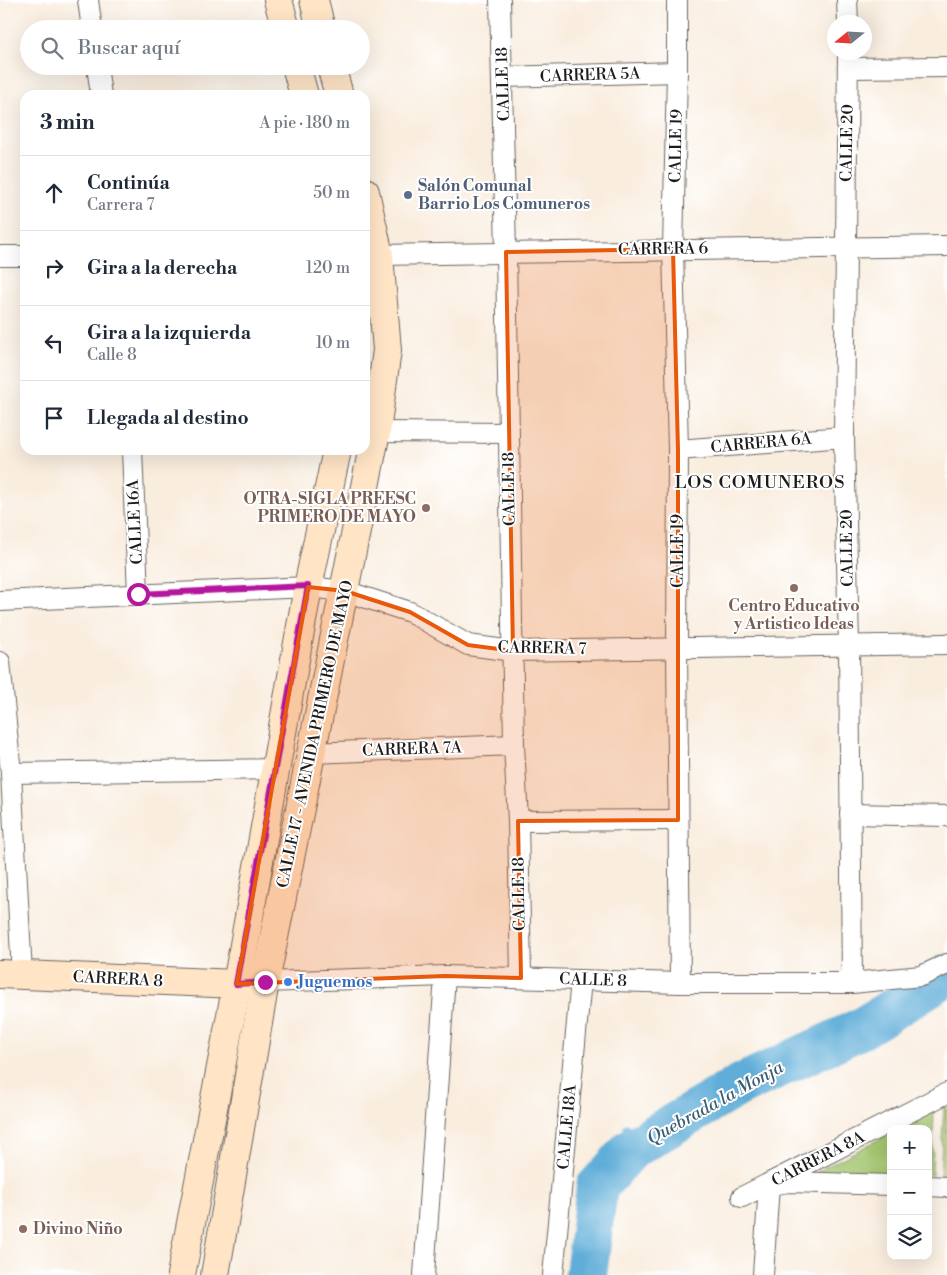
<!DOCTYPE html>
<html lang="es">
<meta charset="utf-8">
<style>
body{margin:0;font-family:"Libre Bodoni",serif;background:#f2f2f3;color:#1f2937}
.controls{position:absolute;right:15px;bottom:15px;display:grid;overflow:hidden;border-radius:10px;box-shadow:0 5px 20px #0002}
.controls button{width:45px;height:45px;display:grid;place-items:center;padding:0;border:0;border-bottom:1px solid #e0e1e3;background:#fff;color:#1f2937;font:25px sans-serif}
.compass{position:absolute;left:827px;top:15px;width:45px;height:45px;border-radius:50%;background:#fff;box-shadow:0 5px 20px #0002;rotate:252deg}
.stop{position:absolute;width:15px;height:15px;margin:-11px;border:4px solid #b5179e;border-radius:50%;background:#fff}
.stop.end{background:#b5179e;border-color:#fff;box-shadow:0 1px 5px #0008}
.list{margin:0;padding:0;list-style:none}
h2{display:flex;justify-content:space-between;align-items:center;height:65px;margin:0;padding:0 20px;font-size:21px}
h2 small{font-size:16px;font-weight:400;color:#747a83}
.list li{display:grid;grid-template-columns:32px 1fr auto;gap:15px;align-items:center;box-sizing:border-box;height:75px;padding:0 20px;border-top:1px solid #e0e1e3}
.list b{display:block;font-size:19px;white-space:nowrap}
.list p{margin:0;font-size:16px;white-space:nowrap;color:#747a83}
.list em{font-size:16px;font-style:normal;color:#747a83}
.icon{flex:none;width:28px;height:28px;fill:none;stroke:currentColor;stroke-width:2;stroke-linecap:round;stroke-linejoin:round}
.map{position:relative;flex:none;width:947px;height:1275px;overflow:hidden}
.search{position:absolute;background:#fff;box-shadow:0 5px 20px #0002;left:20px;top:20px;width:350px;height:55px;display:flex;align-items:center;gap:12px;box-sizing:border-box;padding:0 18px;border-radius:28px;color:#747a83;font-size:19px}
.panel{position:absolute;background:#fff;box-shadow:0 5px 20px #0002;left:20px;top:90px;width:350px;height:365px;border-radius:15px}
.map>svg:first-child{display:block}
.green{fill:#a2c46d;stroke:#5f7044}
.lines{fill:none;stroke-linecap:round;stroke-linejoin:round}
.stream{stroke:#5eadd8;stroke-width:7}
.river{stroke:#5eadd8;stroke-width:42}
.minor-casing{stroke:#696560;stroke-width:22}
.secondary-casing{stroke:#696560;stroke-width:30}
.minor{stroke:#fff;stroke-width:20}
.secondary{stroke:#ffe4c6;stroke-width:28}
.route{stroke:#b5179e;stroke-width:6}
.marked{fill:#e8590c;fill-opacity:0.2;stroke:#e8590c;stroke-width:4;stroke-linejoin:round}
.service-dot{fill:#5c6f8a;stroke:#fff;stroke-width:2}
.education-dot{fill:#8d6e63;stroke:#fff;stroke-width:2}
.shop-dot{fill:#3f7fe0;stroke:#fff;stroke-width:2}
.labels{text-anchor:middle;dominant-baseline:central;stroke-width:4;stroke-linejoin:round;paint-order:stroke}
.street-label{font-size:16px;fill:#1c1c1c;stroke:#fff}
.service-label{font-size:16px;font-weight:bold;fill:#4e5e75;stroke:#fff;text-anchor:start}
.education-label{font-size:16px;font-weight:bold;fill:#785e54;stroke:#fff;text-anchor:end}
.shop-label{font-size:16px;font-weight:bold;fill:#366cbe;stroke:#fff;text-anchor:start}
.neighbourhood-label{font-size:18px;letter-spacing:1px;fill:#1c1c1c;stroke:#fff}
.water-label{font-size:18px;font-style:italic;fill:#3a5d71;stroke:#fff}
</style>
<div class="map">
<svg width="947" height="1275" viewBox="0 0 947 1275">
<rect width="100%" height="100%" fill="#fff"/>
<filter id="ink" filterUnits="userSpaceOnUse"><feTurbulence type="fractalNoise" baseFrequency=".02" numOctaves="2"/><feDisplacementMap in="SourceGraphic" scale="10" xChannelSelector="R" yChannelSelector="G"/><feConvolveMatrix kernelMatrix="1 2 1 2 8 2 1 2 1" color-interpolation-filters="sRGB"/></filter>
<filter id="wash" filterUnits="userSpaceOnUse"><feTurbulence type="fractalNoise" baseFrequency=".0096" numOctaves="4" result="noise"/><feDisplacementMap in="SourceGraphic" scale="20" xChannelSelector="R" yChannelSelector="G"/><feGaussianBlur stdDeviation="1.12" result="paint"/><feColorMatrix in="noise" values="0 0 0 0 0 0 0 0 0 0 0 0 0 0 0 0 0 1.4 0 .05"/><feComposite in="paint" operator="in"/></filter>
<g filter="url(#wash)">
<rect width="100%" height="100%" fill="#f9edde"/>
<g class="green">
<path d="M944 1105H947V1176H940Z"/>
<path d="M934 1111 932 1175H928V1129H900Z"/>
<path d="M891 1133V1174L816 1172Z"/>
</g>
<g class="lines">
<path class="stream" d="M626 1127 631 1149"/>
<path class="river" d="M586 1275 597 1187 631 1149 738 1086 862 1028 947 975"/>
</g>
</g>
<g filter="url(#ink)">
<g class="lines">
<defs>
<g id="minor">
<path d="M88 0 92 29"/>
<path d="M500 0 506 252 514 745 518 821 521 978"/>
<path d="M677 0V72L673 249 678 450 677 648 680 983"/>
<path d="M847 0 848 22"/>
<path d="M848 52 844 437 849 645 852 983"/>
<path d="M97 66 101 95"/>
<path d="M848 68 947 67"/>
<path d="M503 77 677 72"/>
<path d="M379 255 947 246"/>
<path d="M0 256H25"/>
<path d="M376 432 508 433"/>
<path d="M132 450 138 594"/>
<path d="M678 450 844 437"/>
<path d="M0 601 308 587 345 591 410 612 468 645 513 651 947 644"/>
<path d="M0 662 11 773 22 974"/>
<path d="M311 753 514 745"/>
<path d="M11 773 275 769"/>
<path d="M850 814 947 816"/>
<path d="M518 821 678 820"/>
<path d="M265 982 445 976 680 983H852L921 976 947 964"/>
<path d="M776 1184 789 1182 891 1185"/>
<path d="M928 1186 947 1187"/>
<path d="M742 1197 947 1093"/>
<path d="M424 1275 445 976"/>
<path d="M553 1275 581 980"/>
<path d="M763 1275 769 1185"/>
</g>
<g id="secondary">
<path d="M278 0 286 29"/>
<path d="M314 0 321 29"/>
<path d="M296 66 304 95"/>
<path d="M331 66 339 95"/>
<path d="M0 974 237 984 253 983"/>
<path d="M181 1275 237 984 308 587 337 450"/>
<path d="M215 1275 265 982 376 432 387 350 379 255 365 192"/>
</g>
</defs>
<use href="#minor" class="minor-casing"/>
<use href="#secondary" class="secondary-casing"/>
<use href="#minor" class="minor"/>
<use href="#secondary" class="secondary"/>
</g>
</g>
<g class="lines" filter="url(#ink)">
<path class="route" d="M138 594 308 586 236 984 265 982"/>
</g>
<path class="marked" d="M673 249 678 450V820L518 821 521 978 445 976 237 984 308 587 345 591 410 612 468 645 513 651 506 252Z"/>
<circle class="service-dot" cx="408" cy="195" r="5"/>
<g class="education-dot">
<circle cx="426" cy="508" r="5"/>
<circle cx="794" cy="588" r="5"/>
<circle cx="23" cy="1229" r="5"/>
</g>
<circle class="shop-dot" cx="288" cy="982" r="5"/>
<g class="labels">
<g class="street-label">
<text transform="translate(590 75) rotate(-2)">CARRERA 5A</text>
<text transform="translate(503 84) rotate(-92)">CALLE 18</text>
<text transform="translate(847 143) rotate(-89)">CALLE 20</text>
<text transform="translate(676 146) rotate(-89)">CALLE 19</text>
<text transform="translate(663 249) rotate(-1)">CARRERA 6</text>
<text transform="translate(761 443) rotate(-5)">CARRERA 6A</text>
<text transform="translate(509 489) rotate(-91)">CALLE 18</text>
<text transform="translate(135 522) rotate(-93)">CALLE 16A</text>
<text transform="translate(847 548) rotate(-91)">CALLE 20</text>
<text transform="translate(678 551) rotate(-90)">CALLE 19</text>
<text transform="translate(542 648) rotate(1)">CARRERA 7</text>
<text transform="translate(315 734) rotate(-78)">CALLE 17 - AVENIDA PRIMERO DE MAYO</text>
<text transform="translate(412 749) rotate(-2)">CARRERA 7A</text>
<text transform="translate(519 894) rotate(-91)">CALLE 18</text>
<text transform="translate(118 979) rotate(3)">CARRERA 8</text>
<text transform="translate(593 980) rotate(2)">CALLE 8</text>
<text transform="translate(567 1127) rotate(-85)">CALLE 18A</text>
<text transform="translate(818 1159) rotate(-27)">CARRERA 8A</text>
</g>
<g class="service-label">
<text x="418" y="186">Salón Comunal<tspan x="418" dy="18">Barrio Los Comuneros</tspan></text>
</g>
<g class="education-label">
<text x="416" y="499">OTRA-SIGLA PREESC<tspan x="416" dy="18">PRIMERO DE MAYO</tspan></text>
<text x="794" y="606" text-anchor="middle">Centro Educativo<tspan x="794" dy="18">y Artistico Ideas</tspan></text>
<text x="33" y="1229" text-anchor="start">Divino Niño</text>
</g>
<g class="shop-label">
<text x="298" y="982">Juguemos</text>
</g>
<g class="neighbourhood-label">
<text x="760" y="482">LOS COMUNEROS</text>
</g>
<g class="water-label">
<text transform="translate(715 1103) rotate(-29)">Quebrada la Monja</text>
</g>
</g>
</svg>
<div class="controls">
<button>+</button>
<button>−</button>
<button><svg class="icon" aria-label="layers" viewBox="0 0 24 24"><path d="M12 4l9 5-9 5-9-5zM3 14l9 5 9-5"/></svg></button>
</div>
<svg class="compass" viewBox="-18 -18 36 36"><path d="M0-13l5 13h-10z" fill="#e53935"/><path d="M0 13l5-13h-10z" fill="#747a83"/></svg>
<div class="stop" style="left:138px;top:594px"></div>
<div class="stop end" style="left:265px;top:982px"></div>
<div class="search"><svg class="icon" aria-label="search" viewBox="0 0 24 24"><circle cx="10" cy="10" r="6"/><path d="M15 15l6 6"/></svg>Buscar aquí</div>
<section class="panel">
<h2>3 min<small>A pie · 180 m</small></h2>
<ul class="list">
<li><svg class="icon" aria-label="ahead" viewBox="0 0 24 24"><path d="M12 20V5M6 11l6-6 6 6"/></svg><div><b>Continúa</b><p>Carrera 7</p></div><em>50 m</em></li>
<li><svg class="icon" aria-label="right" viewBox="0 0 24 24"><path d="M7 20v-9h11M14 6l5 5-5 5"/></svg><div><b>Gira a la derecha</b></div><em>120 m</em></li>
<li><svg class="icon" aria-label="left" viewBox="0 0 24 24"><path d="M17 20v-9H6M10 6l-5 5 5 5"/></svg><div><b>Gira a la izquierda</b><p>Calle 8</p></div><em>10 m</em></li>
<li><svg class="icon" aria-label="arrive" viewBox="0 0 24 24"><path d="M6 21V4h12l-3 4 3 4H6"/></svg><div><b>Llegada al destino</b></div></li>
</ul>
</section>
</div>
